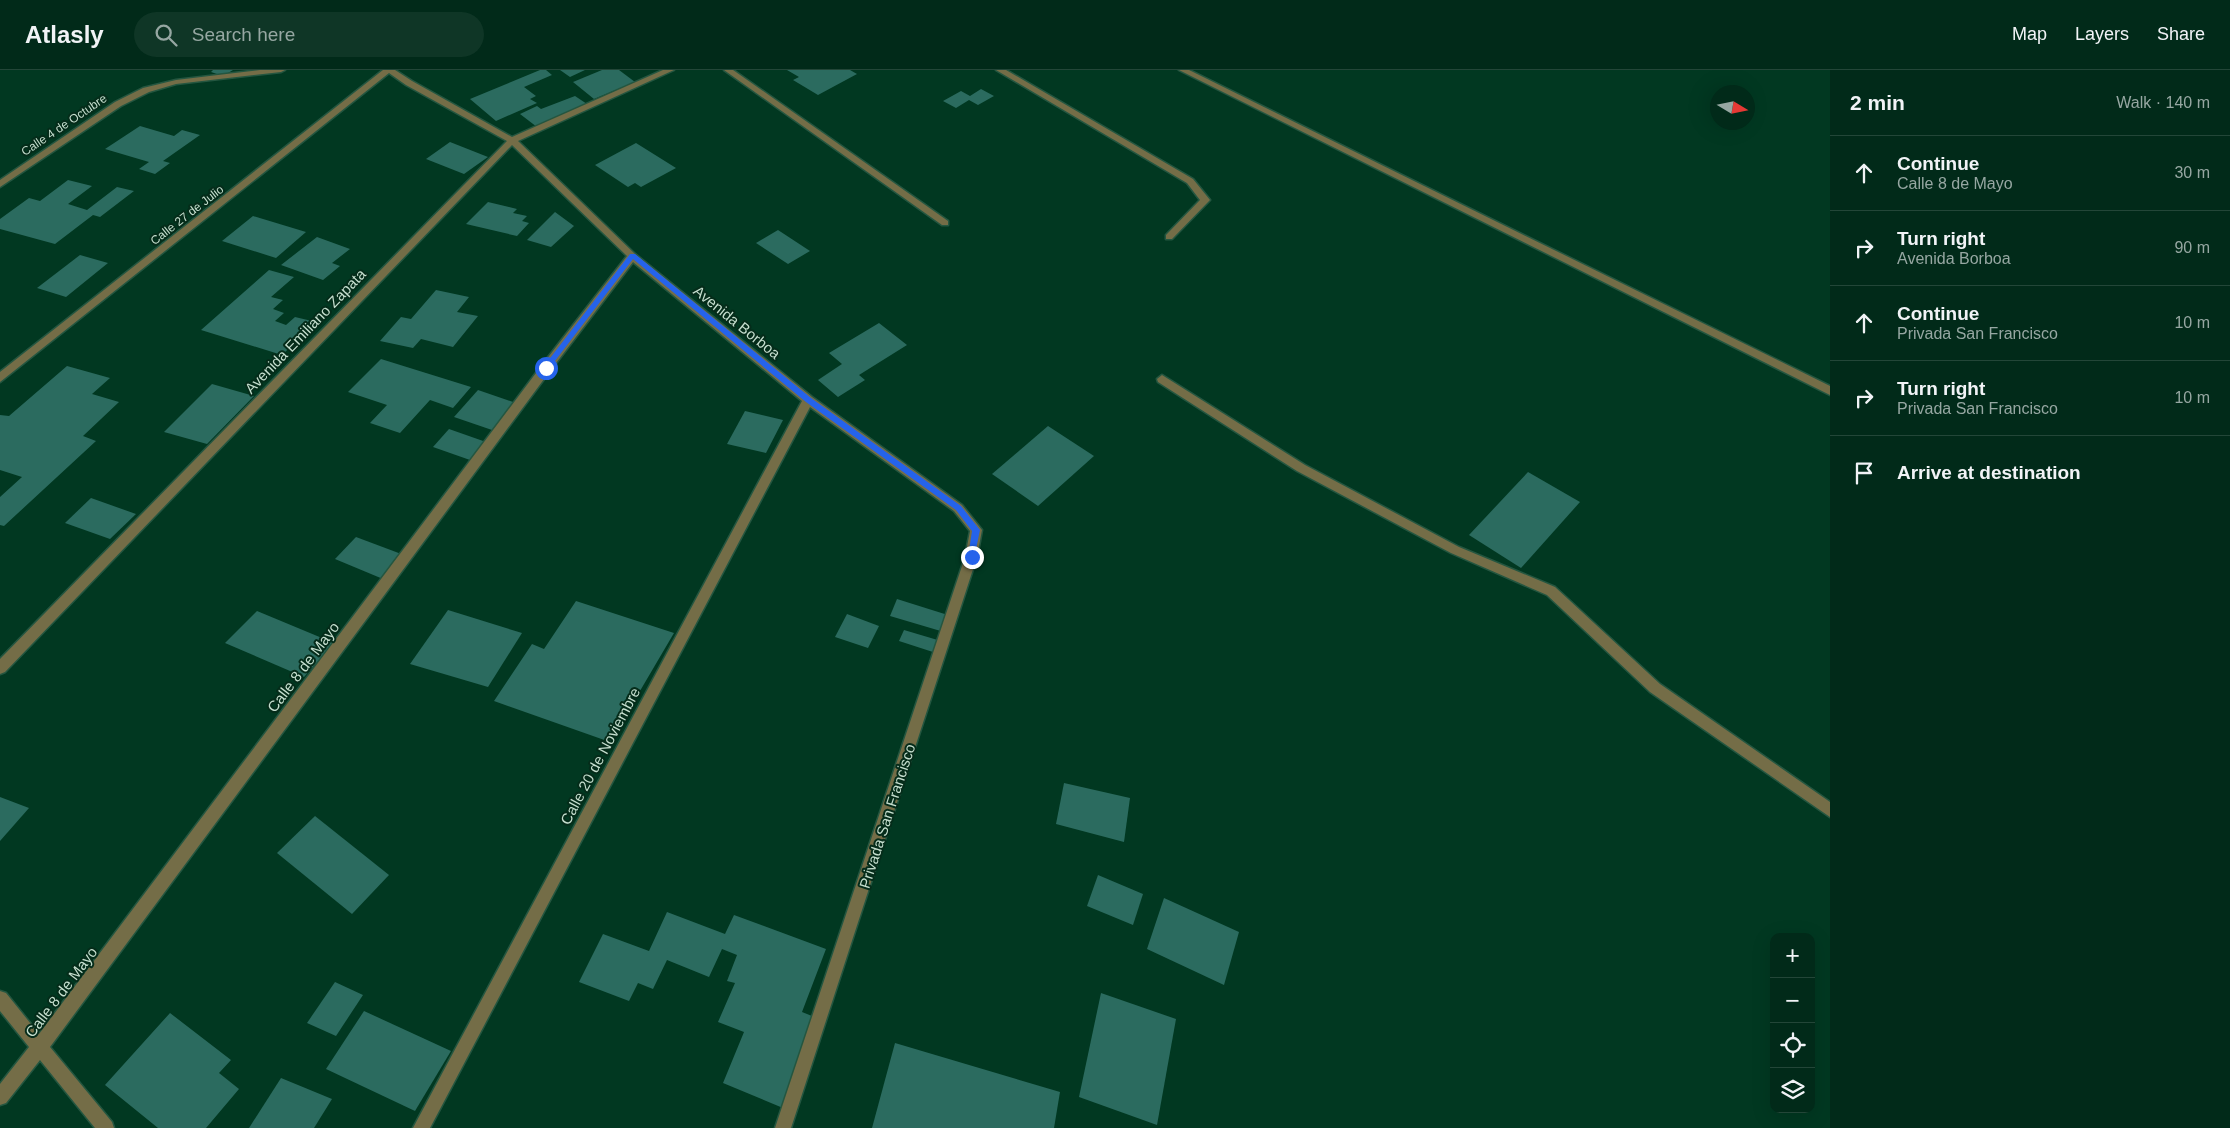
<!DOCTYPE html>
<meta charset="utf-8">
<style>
body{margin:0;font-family:Helvetica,sans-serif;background:#0f3626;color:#f1f3f6}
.controls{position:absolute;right:15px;bottom:15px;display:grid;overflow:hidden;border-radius:10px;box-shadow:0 5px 20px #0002}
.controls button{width:45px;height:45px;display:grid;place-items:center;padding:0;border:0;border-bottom:1px solid #234638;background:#012a19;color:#f1f3f6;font:25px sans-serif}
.compass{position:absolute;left:1710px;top:15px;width:45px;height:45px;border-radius:50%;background:#012a19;box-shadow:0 5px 20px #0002;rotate:100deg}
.stop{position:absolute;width:15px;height:15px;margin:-11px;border:4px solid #2563eb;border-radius:50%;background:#fff}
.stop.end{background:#2563eb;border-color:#fff;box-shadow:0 1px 5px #0008}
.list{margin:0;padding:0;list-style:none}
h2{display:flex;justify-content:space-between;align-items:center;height:65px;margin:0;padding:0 20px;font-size:21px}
h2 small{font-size:16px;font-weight:400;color:#96a7a2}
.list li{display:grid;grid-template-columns:32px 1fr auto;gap:15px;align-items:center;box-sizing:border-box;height:75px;padding:0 20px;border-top:1px solid #234638}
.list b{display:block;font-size:19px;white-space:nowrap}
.list p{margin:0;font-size:16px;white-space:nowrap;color:#96a7a2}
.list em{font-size:16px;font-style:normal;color:#96a7a2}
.icon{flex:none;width:28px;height:28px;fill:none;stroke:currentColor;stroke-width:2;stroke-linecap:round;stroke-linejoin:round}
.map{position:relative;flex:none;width:1830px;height:1058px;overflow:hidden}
header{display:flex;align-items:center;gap:30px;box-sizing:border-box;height:70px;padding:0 25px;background:#012a19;border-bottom:1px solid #234638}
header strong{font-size:24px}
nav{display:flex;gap:28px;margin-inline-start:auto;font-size:18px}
.search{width:350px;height:45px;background:#0f3626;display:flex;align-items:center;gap:12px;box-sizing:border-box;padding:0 18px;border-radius:28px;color:#96a7a2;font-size:19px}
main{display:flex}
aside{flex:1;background:#012a19}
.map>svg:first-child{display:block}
.building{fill:#2b6b5f}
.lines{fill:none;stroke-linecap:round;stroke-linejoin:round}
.minor-casing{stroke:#245640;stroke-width:3}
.minor{fill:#746d47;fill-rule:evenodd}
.route{fill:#2563eb}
.labels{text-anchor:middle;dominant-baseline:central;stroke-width:4;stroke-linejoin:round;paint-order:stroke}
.far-street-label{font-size:12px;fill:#c5dece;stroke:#052c1a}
.street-label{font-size:15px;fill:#c5dece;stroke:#052c1a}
</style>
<header>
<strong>Atlasly</strong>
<div class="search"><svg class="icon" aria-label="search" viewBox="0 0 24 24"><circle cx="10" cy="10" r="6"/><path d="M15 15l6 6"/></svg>Search here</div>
<nav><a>Map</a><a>Layers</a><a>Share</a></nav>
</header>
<main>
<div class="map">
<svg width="1830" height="1058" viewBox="0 0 1830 1058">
<rect width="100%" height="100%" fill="#013821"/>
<g class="building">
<path d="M213 0H233L223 6 211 2Z"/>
<path d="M540 0H546L552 5 524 17 536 26 530 29 537 33 496 51 470 29Z"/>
<path d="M560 0H585L570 7Z"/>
<path d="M602 0H619L635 12 594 29 573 12Z"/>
<path d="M787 0H850L857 4 818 25 793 10 799 7Z"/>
<path d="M981 19 994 26 978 35 969 30 956 38 943 31 961 21 970 26Z"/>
<path d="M575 26 587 34 537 57 520 44 537 36 541 39Z"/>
<path d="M140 56 174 66 182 60 200 65 163 91 170 93 155 104 139 99 149 92 105 79Z"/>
<path d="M450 72 488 87 464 104 426 89Z"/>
<path d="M636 73 676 98 641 117 635 113 628 117 595 95Z"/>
<path d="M68 110 92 116 68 134 87 140 117 117 134 121 100 147 93 145 55 174 0 159V149L29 128 40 131Z"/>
<path d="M488 132 517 139 513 143 527 146 522 151 529 153 517 166 466 154Z"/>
<path d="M555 142 574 156 551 177 527 170Z"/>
<path d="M253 146 306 162 276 188 222 171Z"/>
<path d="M778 160 810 181 788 194 756 173Z"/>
<path d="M317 167 350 179 332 193 340 196 323 210 281 195Z"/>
<path d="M80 185 108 193 66 227 37 218Z"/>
<path d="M269 200 294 207 271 227 283 230 273 239 284 243 275 251 286 255 295 247 316 252 282 285 201 260Z"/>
<path d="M436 220 469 227 457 242 478 246 453 277 421 269 413 278 380 271 401 247 411 249Z"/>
<path d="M879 253 907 275 859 305 865 310 838 327 818 310 842 294 829 283Z"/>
<path d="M381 289 471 317 453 338 430 330 400 363 370 353 387 335 348 322Z"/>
<path d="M67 296 110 308 92 324 119 332 83 366 96 371 4 456 0 455V427L22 407 0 400V345L9 346Z"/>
<path d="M212 314 254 326 207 374 164 362Z"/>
<path d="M478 320 516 333 492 360 454 347Z"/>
<path d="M745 341 783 350 766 383 727 374Z"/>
<path d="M1048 356 1094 386 1038 436 992 404Z"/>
<path d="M449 359 486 372 470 390 433 377Z"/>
<path d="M1528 402 1580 432 1521 498 1469 465Z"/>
<path d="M91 428 136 444 110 469 65 453Z"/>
<path d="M356 467 404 485 383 509 335 489Z"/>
<path d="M897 529 951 546 944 562 890 546Z"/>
<path d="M576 531 674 563 610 672 494 631 532 574 544 579Z"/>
<path d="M448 540 522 563 488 617 410 594Z"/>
<path d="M257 541 334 573 304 607 225 573Z"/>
<path d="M847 544 879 556 868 578 835 567Z"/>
<path d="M904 560 941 571 936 583 899 571Z"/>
<path d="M1064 713 1130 728 1124 772 1056 754Z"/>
<path d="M0 727 29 738 0 771Z"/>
<path d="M315 746 389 805 352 844 277 783Z"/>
<path d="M1098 805 1143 824 1133 855 1087 836Z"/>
<path d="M1164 828 1239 862 1224 915 1147 879Z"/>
<path d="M667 842 725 864 734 845 826 879 802 942 817 948 783 1038 723 1013 744 962 718 952 735 913 727 911 737 885 722 879 709 907 667 890 653 919 638 913 629 931 579 912 603 864 649 881Z"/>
<path d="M335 912 363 925 336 966 307 953Z"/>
<path d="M1101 923 1176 949 1157 1055 1079 1027Z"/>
<path d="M364 941 451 981 415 1041 326 999Z"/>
<path d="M170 943 231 990 219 1003 239 1019 206 1058H158L105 1015Z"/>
<path d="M895 973 1060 1022 1054 1058H872Z"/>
<path d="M281 1008 332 1029 314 1058H249Z"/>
</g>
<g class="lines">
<defs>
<g id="minor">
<path d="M260 0H285L281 2 176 14 149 22 121 36 0 117V110L115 32 143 18 176 10Z"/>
<path d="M383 0H395L412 11 512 67 663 0H674L518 71 635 184 812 327 962 435 982 460 977 487 791 1058H775L965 487 970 461 954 441 810 337 430 1058H413L802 331 633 192 550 301 50 977 112 1052 114 1058H95L40 990 6 1033 0 1035V1014L29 977 0 941V921L6 923 39 964 542 295 627 186 512 75 5 602 0 604V589L507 71 406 15 389 3 0 312V302Z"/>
<path d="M724 0H733L948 151V155H942Z"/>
<path d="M996 0H1006L1193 109 1210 130 1172 169H1166V165L1200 130 1187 113Z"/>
<path d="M1179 0H1189L1830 316V325Z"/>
<path d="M1162 305 1305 395 1459 477 1555 517 1660 614 1830 732V747L1650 622 1547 525 1451 483 1297 401 1158 312 1157 309Z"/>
</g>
</defs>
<use href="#minor" class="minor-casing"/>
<use href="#minor" class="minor"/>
</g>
<path class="route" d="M630 184H635L811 328 961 436 980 460 974 489 972 490 968 487 972 461 956 440 806 332 633 189 548 300H544V296Z"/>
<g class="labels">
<g class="far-street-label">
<text transform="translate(64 55) rotate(-34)">Calle 4 de Octubre</text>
<text transform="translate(187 145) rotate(-38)">Calle 27 de Julio</text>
</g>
<g class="street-label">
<text transform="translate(737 252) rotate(39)">Avenida Borboa</text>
<text transform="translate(305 261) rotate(-46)">Avenida Emiliano Zapata</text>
<text transform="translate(303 597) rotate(-53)">Calle 8 de Mayo</text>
<text transform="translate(600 686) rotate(-62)">Calle 20 de Noviembre</text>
<text transform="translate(887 746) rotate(-72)">Privada San Francisco</text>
<text transform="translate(61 922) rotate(-53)">Calle 8 de Mayo</text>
</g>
</g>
</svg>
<div class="controls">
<button>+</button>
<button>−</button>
<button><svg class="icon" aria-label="locate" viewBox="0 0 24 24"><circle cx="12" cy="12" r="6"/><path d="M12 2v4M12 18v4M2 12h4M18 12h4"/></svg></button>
<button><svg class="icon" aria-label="layers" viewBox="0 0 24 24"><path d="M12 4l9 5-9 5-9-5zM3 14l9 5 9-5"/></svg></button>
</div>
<svg class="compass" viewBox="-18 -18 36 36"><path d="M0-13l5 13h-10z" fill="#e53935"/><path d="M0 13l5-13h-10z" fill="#96a7a2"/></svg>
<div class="stop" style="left:546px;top:298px"></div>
<div class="stop end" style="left:972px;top:487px"></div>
</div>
<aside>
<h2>2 min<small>Walk · 140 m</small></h2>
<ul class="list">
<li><svg class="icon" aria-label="ahead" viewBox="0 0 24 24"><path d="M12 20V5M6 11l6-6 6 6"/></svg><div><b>Continue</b><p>Calle 8 de Mayo</p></div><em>30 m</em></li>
<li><svg class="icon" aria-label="right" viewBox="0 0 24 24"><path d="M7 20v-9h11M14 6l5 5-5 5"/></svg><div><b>Turn right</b><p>Avenida Borboa</p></div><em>90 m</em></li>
<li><svg class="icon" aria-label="ahead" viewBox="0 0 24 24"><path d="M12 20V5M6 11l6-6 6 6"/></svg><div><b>Continue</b><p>Privada San Francisco</p></div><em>10 m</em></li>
<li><svg class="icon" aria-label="right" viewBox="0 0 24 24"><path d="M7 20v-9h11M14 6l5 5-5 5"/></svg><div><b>Turn right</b><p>Privada San Francisco</p></div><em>10 m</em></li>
<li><svg class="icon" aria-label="arrive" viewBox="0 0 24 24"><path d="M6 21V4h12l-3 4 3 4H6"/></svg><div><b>Arrive at destination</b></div></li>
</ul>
</aside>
</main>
